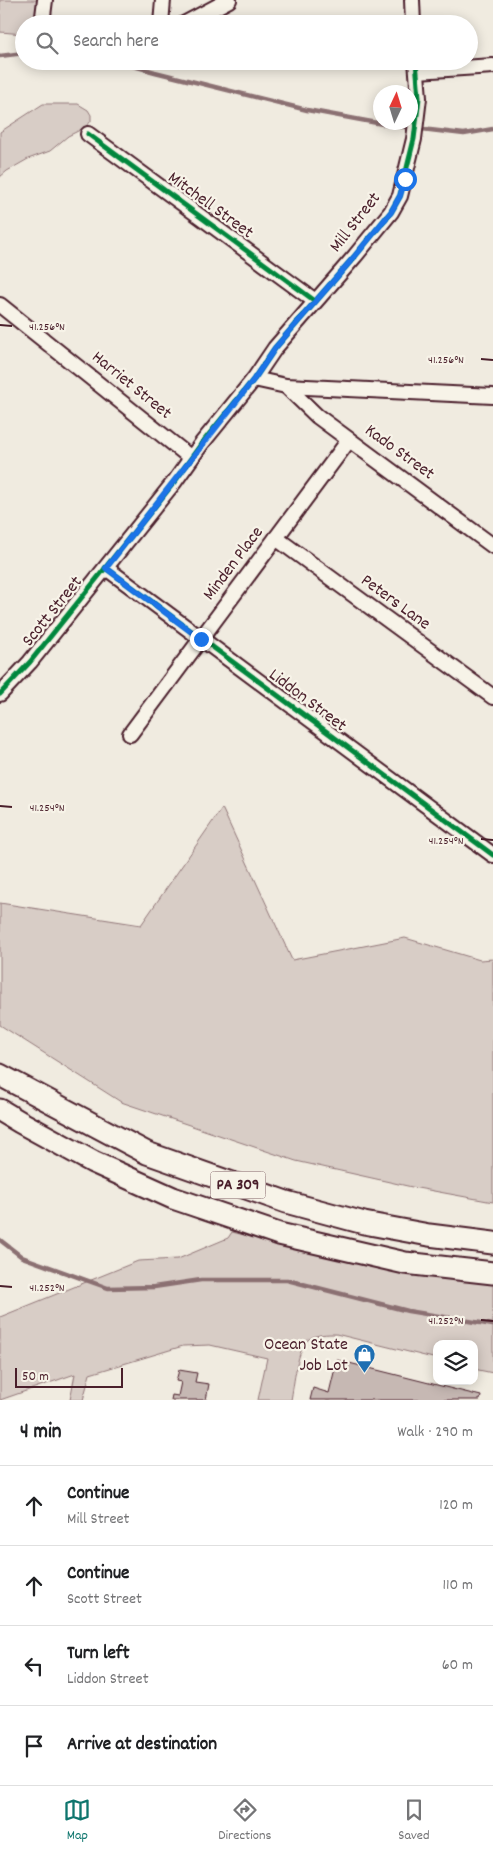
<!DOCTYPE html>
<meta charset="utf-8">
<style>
body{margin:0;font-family:Dekko,sans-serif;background:#f2f2f2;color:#202124}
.controls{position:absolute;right:15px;bottom:15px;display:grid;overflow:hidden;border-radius:10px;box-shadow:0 2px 12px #0003}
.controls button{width:45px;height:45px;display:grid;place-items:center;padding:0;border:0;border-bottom:1px solid #e0e0e0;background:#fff;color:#202124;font:25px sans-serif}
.compass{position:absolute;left:373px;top:85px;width:45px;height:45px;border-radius:50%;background:#fff;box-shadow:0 2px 12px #0003;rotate:4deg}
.scale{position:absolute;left:15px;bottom:12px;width:108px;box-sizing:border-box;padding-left:5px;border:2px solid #4a1f2b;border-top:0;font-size:14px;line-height:18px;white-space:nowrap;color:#4a1f2b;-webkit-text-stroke:4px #f7f3e8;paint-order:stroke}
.stop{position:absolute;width:15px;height:15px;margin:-11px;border:4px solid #1a73e8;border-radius:50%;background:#fff}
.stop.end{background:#1a73e8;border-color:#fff;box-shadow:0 1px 5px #0008}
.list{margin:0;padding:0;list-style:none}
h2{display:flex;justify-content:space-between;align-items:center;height:65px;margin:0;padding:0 20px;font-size:21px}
h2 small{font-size:16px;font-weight:400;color:#757577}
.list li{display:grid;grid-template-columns:32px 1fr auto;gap:15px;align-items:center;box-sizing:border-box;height:80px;padding:0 20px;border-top:1px solid #e0e0e0}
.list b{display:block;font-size:19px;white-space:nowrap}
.list p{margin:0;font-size:16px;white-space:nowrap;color:#757577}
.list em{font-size:16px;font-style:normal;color:#757577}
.icon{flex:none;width:28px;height:28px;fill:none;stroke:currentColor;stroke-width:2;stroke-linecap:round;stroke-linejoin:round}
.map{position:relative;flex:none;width:493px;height:1400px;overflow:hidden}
.search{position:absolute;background:#fff;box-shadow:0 2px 12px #0003;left:15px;right:15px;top:15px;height:55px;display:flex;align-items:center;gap:12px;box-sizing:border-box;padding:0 18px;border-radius:28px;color:#757577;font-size:19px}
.sheet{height:385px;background:#fff}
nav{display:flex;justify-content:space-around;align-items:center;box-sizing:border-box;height:70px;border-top:1px solid #e0e0e0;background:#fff;font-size:14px;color:#757577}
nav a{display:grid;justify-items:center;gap:2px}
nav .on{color:#0f766e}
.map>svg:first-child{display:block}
.green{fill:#d8cdc6;stroke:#917678}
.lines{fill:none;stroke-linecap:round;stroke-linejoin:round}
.stream{stroke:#8b6f72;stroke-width:4.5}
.building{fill:#c6b8b3;stroke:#4a1f2b}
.minor-casing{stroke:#4a1f2b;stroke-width:18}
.highway-casing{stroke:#4a1f2b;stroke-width:25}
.minor{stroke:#f7f3e8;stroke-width:14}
.highway{stroke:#f7f3e8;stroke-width:21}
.cycleway-casing{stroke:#f7f3e8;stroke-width:8}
.cycleway{stroke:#00873e;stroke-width:5}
.route{stroke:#1a73e8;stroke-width:6}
.ticks{fill:none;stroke:#4a1f2b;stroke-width:2}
.labels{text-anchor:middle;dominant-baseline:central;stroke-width:4.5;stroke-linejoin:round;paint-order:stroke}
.shield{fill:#f7f3e8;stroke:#7e5f64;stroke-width:1}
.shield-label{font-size:16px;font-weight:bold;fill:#4a1f2b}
.street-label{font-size:18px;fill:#4a1f2b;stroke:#f7f3e8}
.poi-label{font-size:18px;fill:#4a1f2b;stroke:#f7f3e8;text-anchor:end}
.ticks-label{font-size:12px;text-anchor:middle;fill:#4a1f2b;stroke:#f7f3e8;stroke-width:4.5;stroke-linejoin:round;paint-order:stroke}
</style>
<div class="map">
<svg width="493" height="1400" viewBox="0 0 493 1400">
<rect width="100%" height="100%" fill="#f0ebe0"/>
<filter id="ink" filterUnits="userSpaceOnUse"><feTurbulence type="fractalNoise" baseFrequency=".02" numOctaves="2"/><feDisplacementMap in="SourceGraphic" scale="10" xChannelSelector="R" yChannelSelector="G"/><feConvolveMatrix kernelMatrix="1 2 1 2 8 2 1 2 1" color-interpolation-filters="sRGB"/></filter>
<g filter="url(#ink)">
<g class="green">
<path d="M0 0H45L42 24H24V34L0 32Z"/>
<path d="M43 104H78L88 110 91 115V121L86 127 68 136 50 151 28 159 7 171 0 177V132Z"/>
<path d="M222 808 292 960 405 938 480 960 493 959V1202L412 1187 296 1161 121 1102 0 1025V903L141 925Z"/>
<path d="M232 1232 321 1254 493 1281V1373L474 1369V1344H437V1359L336 1334C327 1334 317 1334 309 1339 297 1347 294 1385 291 1400H258L267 1358 210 1345 183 1346 90 1374 83 1400H70L75 1374 0 1400V1317L138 1261 178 1259 228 1238Z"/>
</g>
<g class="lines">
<g class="stream">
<path d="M0 56 24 53"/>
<path d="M116 61 155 72 307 110 388 125 464 134 493 129"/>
<path d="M0 1240 22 1257 108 1288 154 1287 201 1280H287L408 1311 493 1325"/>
</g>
</g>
<g class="building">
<path d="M337 1360 481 1396 480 1400H310L313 1388 329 1393Z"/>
<path d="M179 1370 197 1373 195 1382 209 1384 206 1400H171L172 1395 178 1396 181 1382 176 1381Z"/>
</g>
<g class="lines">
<defs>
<g id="minor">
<path d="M412 0 413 24"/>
<path d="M42 24 45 0"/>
<path d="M161 24 163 0"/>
<path d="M184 24 229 0"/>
<path d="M417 71 493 66"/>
<path d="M88 134 315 301"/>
<path d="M0 305 191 458"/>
<path d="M254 379 286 386 493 396"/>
<path d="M286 386 317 416 493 546"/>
<path d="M276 538 493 697"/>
<path d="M106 568 493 855"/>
<path d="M0 694 30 662 175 481 202 443 254 379 275 348 355 256 391 212 400 196 414 139 419 98 416 61"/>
<path d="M130 734 349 440"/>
</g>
<g id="highway">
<path d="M0 1075 147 1153 286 1202 364 1223 429 1235 493 1243"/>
<path d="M0 1110 20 1122 93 1162 173 1198 279 1234 405 1263 493 1273"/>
</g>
</defs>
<use href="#minor" class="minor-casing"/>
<use href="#highway" class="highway-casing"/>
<use href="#minor" class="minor"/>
<use href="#highway" class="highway"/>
<defs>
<g id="cycleway">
<path d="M88 134 315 301"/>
<path d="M106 568 493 855"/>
<path d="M0 694 30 662 175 481 202 443 254 379 275 348 355 256 391 212 400 196 414 139 419 98 416 61"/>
</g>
</defs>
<use href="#cycleway" class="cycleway-casing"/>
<use href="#cycleway" class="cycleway"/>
</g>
</g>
<g class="lines" filter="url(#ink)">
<path class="route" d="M201 639 106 568 254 379 275 348 355 256 391 212 400 196 405 179"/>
</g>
<path class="ticks" d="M0 325 12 326M481 359 493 360M0 806 12 807M481 839 493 840M0 1286 12 1287M481 1320 493 1321"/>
<defs>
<symbol id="shop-pin" viewBox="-11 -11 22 30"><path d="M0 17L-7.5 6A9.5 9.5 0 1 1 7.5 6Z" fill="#1f6fb2" stroke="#f7f3e8"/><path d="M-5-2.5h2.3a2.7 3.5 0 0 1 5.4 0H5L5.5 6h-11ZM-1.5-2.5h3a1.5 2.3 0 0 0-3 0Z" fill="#fff"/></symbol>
</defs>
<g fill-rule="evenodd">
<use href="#shop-pin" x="352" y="1342" width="25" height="34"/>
</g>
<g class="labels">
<rect class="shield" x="210.5" y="1171.5" width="55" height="27" rx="4"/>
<g class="shield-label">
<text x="238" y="1185">PA 309</text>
</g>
<g class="street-label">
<text transform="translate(210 206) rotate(36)">Mitchell Street</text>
<text transform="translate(356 223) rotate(-52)">Mill Street</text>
<text transform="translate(131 386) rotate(39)">Harriet Street</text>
<text transform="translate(399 453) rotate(36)">Kado Street</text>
<text transform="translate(234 564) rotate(-53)">Minden Place</text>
<text transform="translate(395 603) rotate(36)">Peters Lane</text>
<text transform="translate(53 612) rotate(-51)">Scott Street</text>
<text transform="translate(307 701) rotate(37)">Liddon Street</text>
</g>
<g class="poi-label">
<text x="348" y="1345">Ocean State<tspan x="348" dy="21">Job Lot</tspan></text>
</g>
</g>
<g class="ticks-label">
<text x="47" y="330">41.256°N</text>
<text x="446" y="363">41.256°N</text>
<text x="47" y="811">41.254°N</text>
<text x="446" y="844">41.254°N</text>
<text x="47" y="1291">41.252°N</text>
<text x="446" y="1324">41.252°N</text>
</g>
</svg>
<div class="controls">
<button><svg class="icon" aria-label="layers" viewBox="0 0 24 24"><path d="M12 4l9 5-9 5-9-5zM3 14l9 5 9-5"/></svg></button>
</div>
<svg class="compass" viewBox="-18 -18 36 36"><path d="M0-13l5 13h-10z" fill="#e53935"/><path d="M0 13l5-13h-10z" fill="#757577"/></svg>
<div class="scale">50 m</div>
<div class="stop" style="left:405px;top:179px"></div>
<div class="stop end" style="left:201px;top:639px"></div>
<div class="search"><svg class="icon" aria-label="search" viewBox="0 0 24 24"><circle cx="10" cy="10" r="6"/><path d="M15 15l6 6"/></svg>Search here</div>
</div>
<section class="sheet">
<h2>4 min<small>Walk · 290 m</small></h2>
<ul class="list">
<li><svg class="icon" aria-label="ahead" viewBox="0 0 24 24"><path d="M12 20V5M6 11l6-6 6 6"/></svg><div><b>Continue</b><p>Mill Street</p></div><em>120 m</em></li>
<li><svg class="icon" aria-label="ahead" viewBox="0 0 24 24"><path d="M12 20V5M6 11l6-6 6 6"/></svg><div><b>Continue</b><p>Scott Street</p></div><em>110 m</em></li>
<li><svg class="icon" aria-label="left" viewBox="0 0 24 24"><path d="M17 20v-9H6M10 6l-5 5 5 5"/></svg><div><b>Turn left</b><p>Liddon Street</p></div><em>60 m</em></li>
<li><svg class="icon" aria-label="arrive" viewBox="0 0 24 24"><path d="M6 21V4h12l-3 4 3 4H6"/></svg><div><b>Arrive at destination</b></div></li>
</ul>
</section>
<nav>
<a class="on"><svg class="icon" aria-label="map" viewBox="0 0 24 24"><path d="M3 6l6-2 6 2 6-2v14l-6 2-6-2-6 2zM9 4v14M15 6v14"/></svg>Map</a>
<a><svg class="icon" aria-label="directions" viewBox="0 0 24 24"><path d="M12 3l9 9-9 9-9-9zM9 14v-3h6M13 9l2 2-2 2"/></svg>Directions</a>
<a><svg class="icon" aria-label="saved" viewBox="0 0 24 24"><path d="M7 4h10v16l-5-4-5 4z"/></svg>Saved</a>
</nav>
